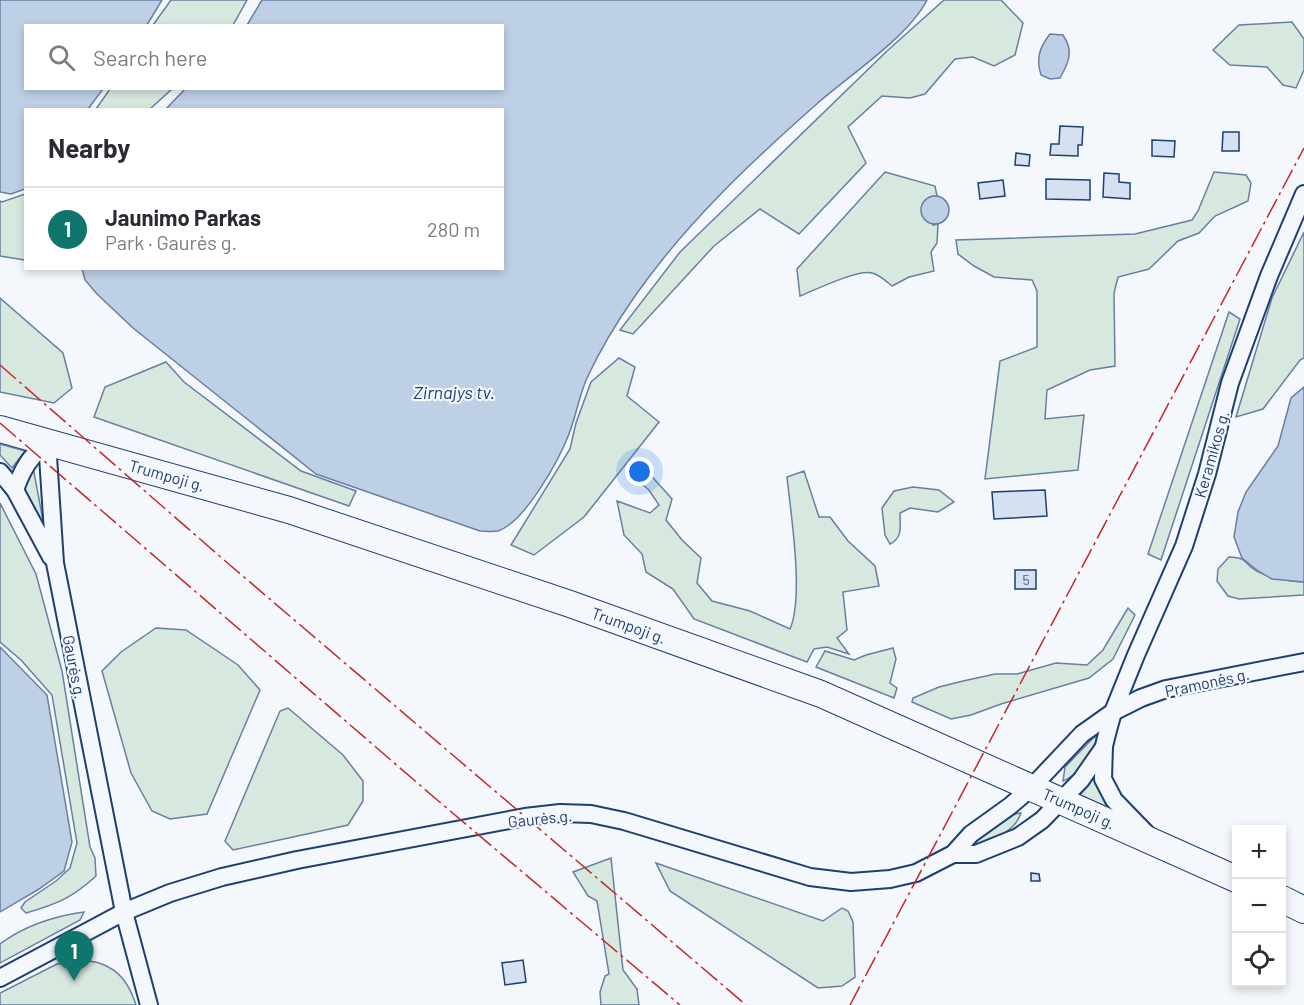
<!DOCTYPE html>
<meta charset="utf-8">
<style>
body{margin:0;font-family:Barlow,sans-serif;background:#f7f7f7;color:#2b2b33}
.controls{position:absolute;right:18px;bottom:18px;display:grid;overflow:hidden;border-radius:0px;box-shadow:0 3px 9px #0003}
.controls button{width:54px;height:54px;display:grid;place-items:center;padding:0;border:0;border-bottom:2px solid #e1e1e2;background:#fff;color:#2b2b33;font:30px sans-serif}
.you{position:absolute;left:640px;top:472px;width:21px;height:21px;margin:-15px;border:4px solid #fff;border-radius:50%;background:#1a73e8;box-shadow:0 0 0 9px #1a73e833}
.badge{display:grid;place-items:center;width:39px;height:39px;border-radius:50%;background:#0f766e;color:#fff;font-size:20px;font-weight:700}
.pin{position:absolute;translate:-50% -50px;filter:drop-shadow(0 2px 3px #0008)}
.pin::after{content:'';position:absolute;top:32px;width:21px;height:18px;background:inherit;clip-path:polygon(0 0,100% 0,50% 100%)}
.list{margin:0;padding:0;list-style:none}
h2{display:flex;justify-content:space-between;align-items:center;height:78px;margin:0;padding:0 24px;font-size:26px}
h2 small{font-size:20px;font-weight:400;color:#7c7c81}
.list li{display:grid;grid-template-columns:39px 1fr auto;gap:18px;align-items:center;box-sizing:border-box;height:84px;padding:0 24px;border-top:2px solid #e1e1e2}
.list b{display:block;font-size:22px;white-space:nowrap}
.list p{margin:0;font-size:20px;white-space:nowrap;color:#7c7c81}
.list em{font-size:20px;font-style:normal;color:#7c7c81}
.icon{flex:none;width:33px;height:33px;fill:none;stroke:currentColor;stroke-width:2;stroke-linecap:round;stroke-linejoin:round}
.map{position:relative;flex:none;width:1304px;height:1005px;overflow:hidden}
.search{position:absolute;background:#fff;box-shadow:0 3px 9px #0003;left:24px;top:24px;width:480px;height:66px;display:flex;align-items:center;gap:15px;box-sizing:border-box;padding:0 21px;border-radius:0px;color:#7c7c81;font-size:22px}
.panel{position:absolute;background:#fff;box-shadow:0 3px 9px #0003;left:24px;top:108px;width:480px;height:162px;border-radius:0px}
.map>svg:first-child{display:block}
.green{fill:#d7e8df;stroke:#687fa3;stroke-width:1.5}
.water{fill:#bed0e5;stroke:#687fa3;stroke-width:1.5}
.building{fill:#d5e0f0;stroke:#1d3f73;stroke-width:1.5}
.lines{fill:none;stroke-linecap:round;stroke-linejoin:round}
.minor-casing{stroke:#1d3f73;stroke-width:20}
.primary-casing{stroke:#1d3f73;stroke-width:28}
.minor{stroke:#f4f7fb;stroke-width:16}
.primary{stroke:#f4f7fb;stroke-width:26}
.power{stroke:#c62828;stroke-width:1.5;stroke-dasharray:21 4.5 3 4.5;stroke-linecap:butt}
.labels{text-anchor:middle;dominant-baseline:central;stroke-width:4.5;stroke-linejoin:round;paint-order:stroke}
.number-label{font-size:14px;fill:#4b6792}
.street-label{font-size:16px;fill:#1d3f73;stroke:#f4f7fb}
.water-label{font-size:18px;font-style:italic;fill:#1d3f73;stroke:#f4f7fb}
</style>
<div class="map">
<svg width="1304" height="1005" viewBox="0 0 1304 1005">
<rect width="100%" height="100%" fill="#f4f7fb"/>
<g class="green">
<path d="M171 0H247L233 25H153Z"/>
<path d="M944 0H1001L1023 23 1015 55 994 66 973 57 955 59 925 94 910 98 882 96 848 127 866 163 799 234 760 209 714 246 633 334 620 330 680 252 887 51Z"/>
<path d="M1292 22 1304 39V70L1296 88 1283 85 1267 67 1230 65 1213 50 1239 25Z"/>
<path d="M110 89V88L172 89 150 109H96Z"/>
<path d="M885 172 935 186 937 196 930 197 933 225 938 224 937 243 931 252 934 271 909 277 892 286C886 281 880 275 872 273 858 269 815 290 800 296L797 269Z"/>
<path d="M1214 172 1246 175 1251 183 1248 201 1215 216 1199 233 1178 241 1149 269 1118 277 1114 293 1115 366 1090 370 1047 390 1045 419 1084 415 1078 470 985 479 1000 361 1037 347V291L1032 280 994 277 974 266 958 254 956 240 1135 234 1192 220 1198 211Z"/>
<path d="M25 194V260L0 256V201L2 202Z"/>
<path d="M1304 232V358L1300 360 1263 409 1236 417 1272 298Z"/>
<path d="M0 298 63 353 72 388 54 403 0 392Z"/>
<path d="M1229 312 1240 319 1161 560 1148 554Z"/>
<path d="M619 358 635 367 627 396 659 422 584 517 534 555 511 545 570 449 576 423 591 382Z"/>
<path d="M166 362 184 382 301 471 356 491 349 506 94 417 105 387Z"/>
<path d="M0 444 25 451 12 468 0 455Z"/>
<path d="M33 467 47 542 24 488Z"/>
<path d="M647 471 672 499 666 520 682 540 701 558 697 583 712 601 750 611 790 629C804 597 791 515 787 477L804 471 819 517H830L848 541 875 566 879 586 843 592 847 630 837 638 849 654 827 647 814 649 807 662 694 619 673 589 646 572 642 554 624 535 617 501 650 513 659 505 649 490 637 480Z"/>
<path d="M913 487 939 490 954 502 938 512 910 508 900 513C900 526 903 538 890 544L885 535 882 508 894 491Z"/>
<path d="M0 503 36 574 62 671 90 847 95 858 96 876C72 898 57 904 26 913L21 908 25 902 56 881 70 868 77 843 52 695 21 660 0 642Z"/>
<path d="M1229 557C1250 558 1242 563 1257 571 1268 577 1293 582 1304 582V595L1239 599 1228 596 1217 581 1218 569Z"/>
<path d="M1128 608 1135 615 1113 659 1089 678 1001 704 971 715 951 719 912 702 913 698 939 687 963 681 995 674H1017L1056 663 1087 665 1103 650Z"/>
<path d="M156 628 186 630 238 665 260 690 207 814 170 819 152 811 131 773 102 671 121 652Z"/>
<path d="M893 648 896 659 890 683 897 688 894 698 816 667 825 651 854 660 866 655Z"/>
<path d="M288 708 343 755 363 781V801L348 825 233 850 225 841 280 711Z"/>
<path d="M1094 737 1097 739C1093 754 1078 776 1063 781L1065 767Z"/>
<path d="M1094 774 1107 808 1080 795Z"/>
<path d="M1021 813C1014 834 991 839 973 847L970 846 1015 814Z"/>
<path d="M611 858 623 970 637 989 639 1005H601L600 992 605 976 609 974 597 901 588 896 573 872Z"/>
<path d="M656 863 823 921 842 908 848 911 853 922 855 977 842 986 818 988 670 891Z"/>
<path d="M84 912 80 920 0 963V944C24 926 55 916 84 912Z"/>
<path d="M74 960C107 959 126 973 136 1005H0V993L57 964Z"/>
</g>
<g class="water">
<path d="M0 0H162L147 25 26 26V88L103 89 88 109 26 110 25 189 11 194 0 192Z"/>
<path d="M262 0H927C909 36 850 75 819 102 752 161 686 223 635 296 619 319 599 352 587 378 579 396 576 416 569 434 559 460 525 522 498 531 493 532 485 531 480 531L316 474 133 328 97 294 85 280 82 269 502 268V110L166 109 185 89 502 88V26L247 25Z"/>
<path d="M1050 34 1063 35C1074 51 1069 62 1060 78L1050 79 1041 75C1036 59 1039 48 1050 34Z"/>
<circle cx="935" cy="210" r="14"/>
<path d="M1304 387V582L1272 579 1258 571 1242 558 1234 537 1238 512 1246 492 1278 446 1291 398Z"/>
<path d="M0 647 47 695 72 842 64 871 39 889 0 912Z"/>
</g>
<g class="building">
<path d="M1060 126 1083 127 1082 145H1078V156L1050 155 1051 144H1059Z"/>
<path d="M1223 132H1239V151H1222Z"/>
<path d="M1152 140 1175 141 1174 157 1152 156Z"/>
<path d="M1016 153 1030 155 1029 166 1015 165Z"/>
<path d="M1104 173 1119 174V182L1130 183V199L1103 197Z"/>
<path d="M1046 179 1090 180V200L1046 199Z"/>
<path d="M1003 180 1005 196 980 199 978 183Z"/>
<path d="M1045 490 1047 516 994 519 992 492Z"/>
<rect x="1015" y="570" width="21" height="19"/>
<path d="M1031 873 1039 874 1040 881H1031Z"/>
<path d="M523 960 526 982 505 985 502 963Z"/>
</g>
<g class="lines">
<defs>
<g id="minor">
<path d="M47 441 55 563 124 912 149 1005"/>
<path d="M0 472 15 490 51 557"/>
<path d="M15 490C23 467 30 458 47 441"/>
<path d="M1147 834 1114 800 1103 779 1104 746 1108 730 1113 712 1136 655 1184 546 1207 474 1230 383 1269 276 1304 194"/>
<path d="M953 854H976L1018 837 1042 820 1081 780 1104 747"/>
<path d="M0 978 124 912 170 893 222 877 297 860 525 817 560 813 591 814 624 821 810 877 851 882 890 879 916 873 953 854 971 834 1010 806 1032 787 1082 734 1113 712 1141 698 1166 689 1304 662"/>
</g>
<g id="primary">
<path d="M0 429 289 510 570 604 821 694 1236 879"/>
<path d="M1282 899 1304 910"/>
</g>
</defs>
<use href="#minor" class="minor-casing"/>
<use href="#primary" class="primary-casing"/>
<use href="#minor" class="minor"/>
<use href="#primary" class="primary"/>
<g class="power">
<path d="M0 365 231 566 746 1005"/>
<path d="M0 423 436 799 680 1005"/>
<path d="M850 1005 1304 148"/>
</g>
</g>
<g class="labels">
<g class="number-label">
<text x="1026" y="579">5</text>
</g>
<g class="street-label">
<text transform="translate(1211 454) rotate(-74)">Keramikos g.</text>
<text transform="translate(167 475) rotate(16)">Trumpoji g.</text>
<text transform="translate(629 625) rotate(20)">Trumpoji g.</text>
<text transform="translate(75 667) rotate(79)">Gaurės g.</text>
<text transform="translate(1207 682) rotate(-12)">Pramonės g.</text>
<text transform="translate(1079 808) rotate(24)">Trumpoji g.</text>
<text transform="translate(540 818) rotate(-6)">Gaurės g.</text>
</g>
<g class="water-label">
<text x="454" y="392">Zirnajys tv.</text>
</g>
</g>
</svg>
<div class="controls">
<button>+</button>
<button>−</button>
<button><svg class="icon" aria-label="locate" viewBox="0 0 24 24"><circle cx="12" cy="12" r="6"/><path d="M12 2v4M12 18v4M2 12h4M18 12h4"/></svg></button>
</div>
<div class="you"></div>
<div class="pin badge" style="left:74px;top:981px">1</div>
<div class="search"><svg class="icon" aria-label="search" viewBox="0 0 24 24"><circle cx="10" cy="10" r="6"/><path d="M15 15l6 6"/></svg>Search here</div>
<section class="panel">
<h2>Nearby<small></small></h2>
<ul class="list">
<li><span class="badge">1</span><div><b>Jaunimo Parkas</b><p>Park · Gaurės g.</p></div><em>280 m</em></li>
</ul>
</section>
</div>
